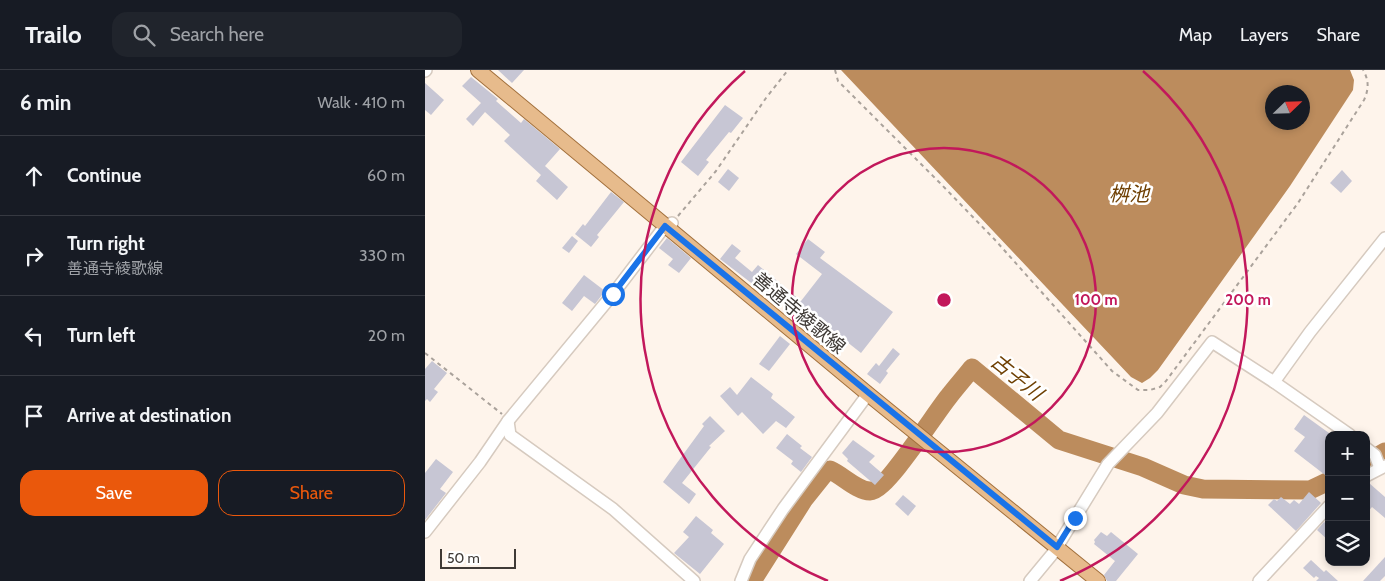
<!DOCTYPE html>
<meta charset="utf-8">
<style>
body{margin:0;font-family:Cabin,"Noto Sans JP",sans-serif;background:#20242c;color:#f1f3f6}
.controls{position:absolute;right:15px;bottom:15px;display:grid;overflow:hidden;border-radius:10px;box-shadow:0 2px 8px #0003}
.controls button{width:45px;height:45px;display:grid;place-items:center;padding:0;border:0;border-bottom:1px solid #363941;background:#171b24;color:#f1f3f6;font:25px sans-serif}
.compass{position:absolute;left:840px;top:15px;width:45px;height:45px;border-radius:50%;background:#171b24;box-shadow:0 2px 8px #0003;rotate:67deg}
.scale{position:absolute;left:15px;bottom:12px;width:76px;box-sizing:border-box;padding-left:5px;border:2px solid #3f3a36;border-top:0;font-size:14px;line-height:18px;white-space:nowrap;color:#3f3a36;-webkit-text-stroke:4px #fff;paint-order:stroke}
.stop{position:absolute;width:15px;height:15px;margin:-11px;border:4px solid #1a73e8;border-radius:50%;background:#fff}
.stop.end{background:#1a73e8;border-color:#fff;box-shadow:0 1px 5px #0008}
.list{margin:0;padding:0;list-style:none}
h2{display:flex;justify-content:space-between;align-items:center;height:65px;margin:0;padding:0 20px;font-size:21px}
h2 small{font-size:16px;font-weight:400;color:#9ea1a6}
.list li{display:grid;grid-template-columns:32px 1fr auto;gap:15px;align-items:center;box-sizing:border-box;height:80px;padding:0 20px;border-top:1px solid #363941}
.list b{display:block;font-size:19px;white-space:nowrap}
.list p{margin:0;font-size:16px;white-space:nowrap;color:#9ea1a6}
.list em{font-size:16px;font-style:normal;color:#9ea1a6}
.actions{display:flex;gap:10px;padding:15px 20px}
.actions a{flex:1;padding:11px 0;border:1px solid #ea580c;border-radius:15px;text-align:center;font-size:18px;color:#ea580c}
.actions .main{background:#ea580c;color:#fff}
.icon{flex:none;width:28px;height:28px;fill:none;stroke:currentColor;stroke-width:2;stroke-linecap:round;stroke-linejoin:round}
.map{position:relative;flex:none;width:960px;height:511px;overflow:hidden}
header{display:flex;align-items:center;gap:30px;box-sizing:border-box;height:70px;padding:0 25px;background:#171b24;border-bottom:1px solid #363941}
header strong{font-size:24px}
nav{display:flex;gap:28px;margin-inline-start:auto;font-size:18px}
.search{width:350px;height:45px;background:#20242c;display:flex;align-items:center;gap:12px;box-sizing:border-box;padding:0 18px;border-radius:15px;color:#9ea1a6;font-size:19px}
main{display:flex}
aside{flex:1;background:#171b24}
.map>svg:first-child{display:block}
.water{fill:#bc8c5d;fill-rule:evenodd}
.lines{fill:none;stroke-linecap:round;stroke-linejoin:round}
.river{stroke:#bc8c5d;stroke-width:19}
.building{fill:#c7c6d4}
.minor-casing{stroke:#d6cabf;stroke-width:14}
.major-casing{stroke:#a2703c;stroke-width:16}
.path{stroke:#aaa29b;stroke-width:2;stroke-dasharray:4 4;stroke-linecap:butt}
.minor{stroke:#fff;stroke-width:11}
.major{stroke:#e7bb8c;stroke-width:14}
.route{stroke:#1a73e8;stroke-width:6}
.ring{fill:none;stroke:#c2185b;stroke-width:2.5}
.labels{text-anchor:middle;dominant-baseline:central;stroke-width:5;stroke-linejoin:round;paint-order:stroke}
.street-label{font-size:19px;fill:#3f3a36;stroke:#fff}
.water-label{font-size:20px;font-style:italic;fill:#6f4003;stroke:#fff}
.centre{fill:#c2185b;stroke:#fff;stroke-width:2.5}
.ring-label{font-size:15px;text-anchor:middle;font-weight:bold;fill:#c2185b;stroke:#fff;stroke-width:5;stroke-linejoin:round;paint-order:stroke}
</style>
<header>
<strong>Trailo</strong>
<div class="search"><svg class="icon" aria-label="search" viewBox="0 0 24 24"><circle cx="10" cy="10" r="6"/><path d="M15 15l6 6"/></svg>Search here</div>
<nav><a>Map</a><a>Layers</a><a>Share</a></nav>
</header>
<main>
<aside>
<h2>6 min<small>Walk · 410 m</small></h2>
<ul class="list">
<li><svg class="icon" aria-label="ahead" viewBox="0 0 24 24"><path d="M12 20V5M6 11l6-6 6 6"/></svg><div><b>Continue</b></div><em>60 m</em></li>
<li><svg class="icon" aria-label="right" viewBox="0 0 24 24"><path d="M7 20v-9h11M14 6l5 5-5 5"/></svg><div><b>Turn right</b><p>善通寺綾歌線</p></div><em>330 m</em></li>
<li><svg class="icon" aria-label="left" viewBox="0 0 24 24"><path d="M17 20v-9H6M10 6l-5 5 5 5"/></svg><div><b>Turn left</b></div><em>20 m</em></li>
<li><svg class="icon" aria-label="arrive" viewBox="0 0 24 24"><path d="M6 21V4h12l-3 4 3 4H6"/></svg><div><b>Arrive at destination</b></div></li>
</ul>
<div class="actions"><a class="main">Save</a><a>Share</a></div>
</aside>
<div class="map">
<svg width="960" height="511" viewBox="0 0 960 511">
<rect width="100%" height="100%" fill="#fef4eb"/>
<path class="water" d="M416 0H925L929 10 928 20 865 116 733 300 725 308 717 313 706 307ZM848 22H878V52H848Z"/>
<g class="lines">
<g class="river">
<path d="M941 393 960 382"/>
<path d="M327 511 379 429 399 404 405 400C417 405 432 421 445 421 461 422 512 340 525 325 532 316 540 307 547 298L634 370 718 397 759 415 778 419 885 420 904 411"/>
</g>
</g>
<g class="building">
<path d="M73 0H99L87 13Z"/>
<path d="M46 7 73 29 71 31 96 53 99 49 135 79 120 96 143 117 132 130 111 111 116 105 79 71 85 65 60 42 48 56 41 49 56 33 37 16Z"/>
<path d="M0 13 19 30 6 45 0 40Z"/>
<path d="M300 35 318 48 306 63 304 62 281 90 284 92 273 106 256 92Z"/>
<path d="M303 99 314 108 304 121 293 112Z"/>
<path d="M917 100 927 111 916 123 905 113Z"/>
<path d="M186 122 199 132 172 165 174 167 166 177 150 164 158 154 160 156Z"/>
<path d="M147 166 153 171 144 183 137 178Z"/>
<path d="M242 168 266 188 254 203 243 195 248 189 234 178Z"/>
<path d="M383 169 400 182 395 188 468 242 436 283 402 256 397 261 358 231 355 235 295 189 307 174 316 181 310 188 327 202 333 195 376 231 397 204 371 184Z"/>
<path d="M159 205 180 221 170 234 159 226 147 241 137 233Z"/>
<path d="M355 266 365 274 344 301 334 294Z"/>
<path d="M468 278 475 284 461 301 463 303 455 314 442 304 451 293 454 296Z"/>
<path d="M7 291 22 303 9 319 13 322 5 332 2 329 0 331V299Z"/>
<path d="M326 307 348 324 346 328 370 347 361 358 351 351 338 364 317 342 313 346 295 326 305 317 312 325Z"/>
<path d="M879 345 904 363V408L869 381 880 367 869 359Z"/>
<path d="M285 346 300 361 284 376 286 377 257 413 271 424 264 434 238 412 279 356 277 354Z"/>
<path d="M362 364 377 376 375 378 387 387 376 402 366 394 368 391 351 378Z"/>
<path d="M428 370 450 386 444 392 459 405 450 415 422 391 423 389 417 383Z"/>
<path d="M11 389 28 402 15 419 21 423 0 450V403Z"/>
<path d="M941 413H944L960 427V448L947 437 941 444Z"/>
<path d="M884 422 896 433 871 461 843 435 849 429 852 431 856 427 865 434 869 430 874 434Z"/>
<path d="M478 425 491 436 483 446 470 434Z"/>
<path d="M271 446 288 460 286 463 299 474 275 504 249 483 264 467 258 462Z"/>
<path d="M899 452 904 456V471L892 460Z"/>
<path d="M676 462 682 466 686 462 713 484 691 511H682L679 505 690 491 669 474 670 472 669 470Z"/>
<path d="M960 487V506L955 511H938Z"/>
<path d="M886 490 899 502 901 500 913 511H891L894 508 891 506 889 508 878 498Z"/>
</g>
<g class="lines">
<defs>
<g id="minor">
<path d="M0 1 1 0"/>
<path d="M849 312 885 262 960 168"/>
<path d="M83 351 85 365 188 439 269 511"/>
<path d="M941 378 950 385 955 398"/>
<path d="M941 406 960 396"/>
<path d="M0 462 55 392 83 351 188 224 240 156 247 153"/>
<path d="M316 511 325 489 358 439 443 324"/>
<path d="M605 511 629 482 683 394 732 343 787 272 849 312 925 365"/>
<path d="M834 511 904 436"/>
</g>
<path id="major" d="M53 0 443 324 673 511"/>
</defs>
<use href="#minor" class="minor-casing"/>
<use href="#major" class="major-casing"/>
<g class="path">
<path d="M410 0 413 11 515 113 571 171 687 301 713 320H725L735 317 741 311 873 133 939 30C944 19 944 10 938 0"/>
<path d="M253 146 291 101 341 28 363 0"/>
<path d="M0 283 77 344"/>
</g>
<use href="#minor" class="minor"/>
<use href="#major" class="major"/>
</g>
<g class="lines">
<path class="route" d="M188 224 240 156 632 477 650 448"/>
</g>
<g class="ring">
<circle cx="519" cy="230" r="152"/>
<path d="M403 511A304 304 0 0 1 320 1M718 1A304 304 0 0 1 635 511"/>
</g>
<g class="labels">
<g class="street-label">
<text transform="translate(374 243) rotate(40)">善通寺綾歌線</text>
</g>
<g class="water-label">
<text x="704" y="124">桝池</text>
<text transform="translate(592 307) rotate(39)">古子川</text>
</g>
</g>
<circle cx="519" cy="230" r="8" class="centre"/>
<g class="ring-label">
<text x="671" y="235">100 m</text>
<text x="823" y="235">200 m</text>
</g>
</svg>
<div class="controls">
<button>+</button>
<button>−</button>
<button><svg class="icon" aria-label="layers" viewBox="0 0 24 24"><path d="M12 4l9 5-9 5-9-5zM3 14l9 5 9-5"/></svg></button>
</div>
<svg class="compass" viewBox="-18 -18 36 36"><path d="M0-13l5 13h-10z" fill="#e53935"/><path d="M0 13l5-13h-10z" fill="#9ea1a6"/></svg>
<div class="scale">50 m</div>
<div class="stop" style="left:188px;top:224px"></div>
<div class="stop end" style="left:650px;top:448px"></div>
</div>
</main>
